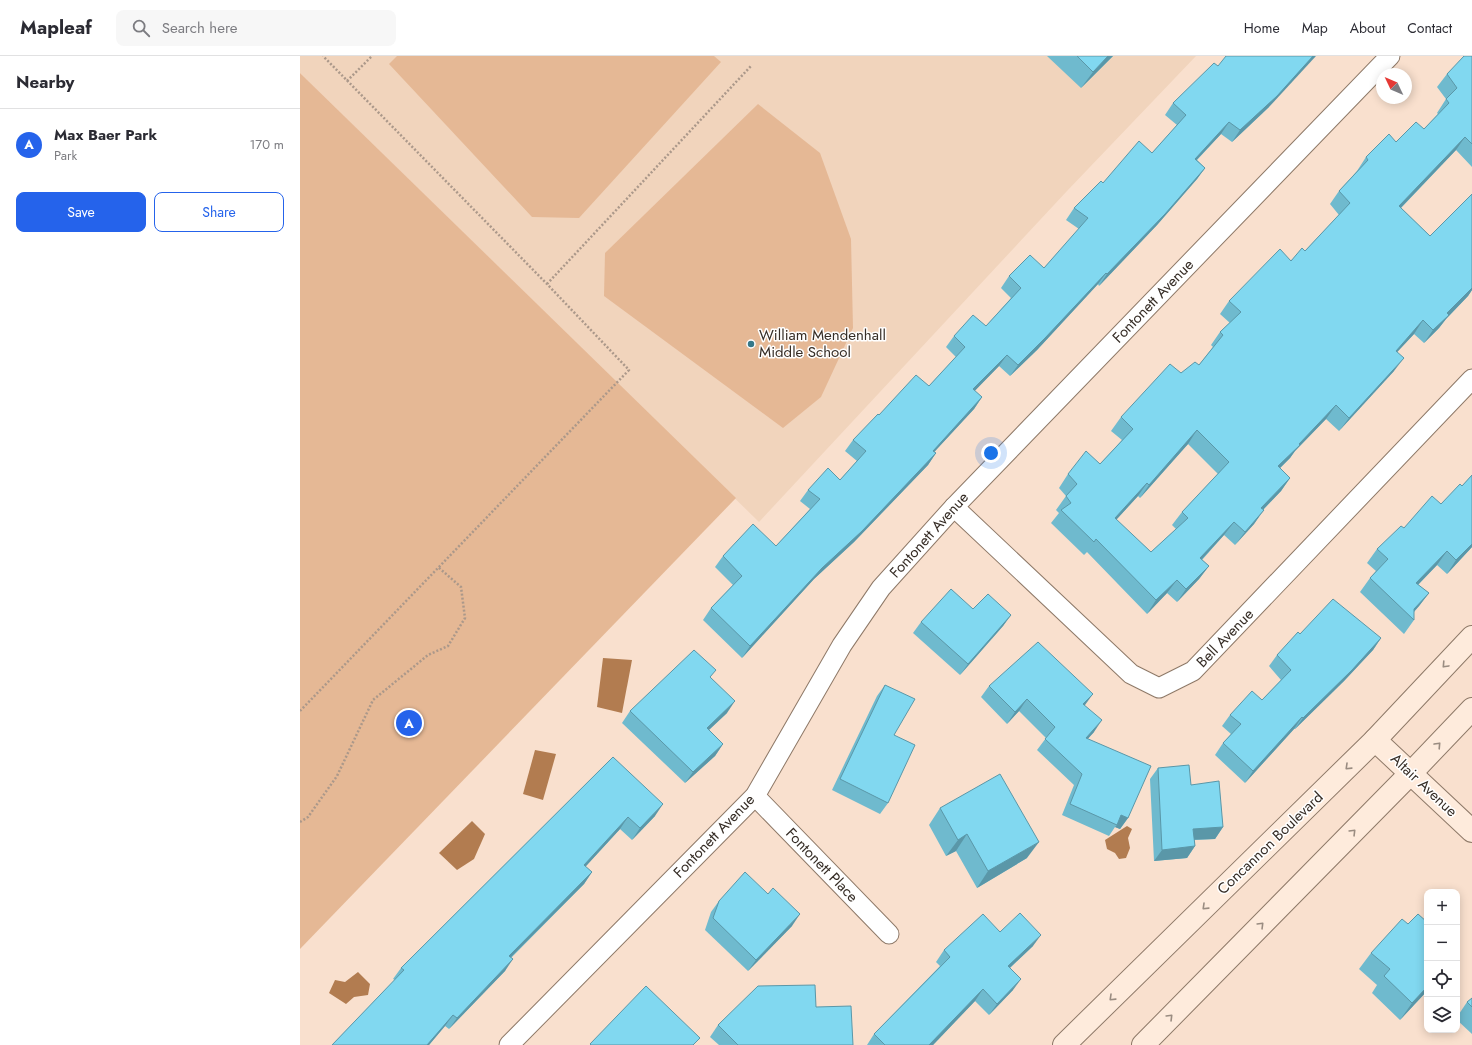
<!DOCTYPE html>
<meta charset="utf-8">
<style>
body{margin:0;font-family:Jost,sans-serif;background:#f7f7f7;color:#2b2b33}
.controls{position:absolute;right:12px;bottom:12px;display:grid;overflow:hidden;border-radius:8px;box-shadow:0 2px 10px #0003}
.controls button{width:36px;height:36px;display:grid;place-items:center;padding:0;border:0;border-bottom:1px solid #e1e1e2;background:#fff;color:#2b2b33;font:20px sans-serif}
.compass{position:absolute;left:1076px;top:12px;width:36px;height:36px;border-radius:50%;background:#fff;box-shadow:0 2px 10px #0003;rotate:314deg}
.you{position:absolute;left:691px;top:397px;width:14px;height:14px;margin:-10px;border:3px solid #fff;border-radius:50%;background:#1a73e8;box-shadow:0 0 0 6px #1a73e833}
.badge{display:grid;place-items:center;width:26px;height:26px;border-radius:50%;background:#2563eb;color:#fff;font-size:13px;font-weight:700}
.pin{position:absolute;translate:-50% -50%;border:2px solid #fff;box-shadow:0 1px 4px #0006}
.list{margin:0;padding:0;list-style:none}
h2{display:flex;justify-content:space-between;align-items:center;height:52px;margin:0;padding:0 16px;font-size:17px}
h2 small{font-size:13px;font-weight:400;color:#7c7c81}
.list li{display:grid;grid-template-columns:26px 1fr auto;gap:12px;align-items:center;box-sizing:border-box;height:72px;padding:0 16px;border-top:1px solid #e1e1e2}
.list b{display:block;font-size:15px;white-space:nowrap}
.list p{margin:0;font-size:13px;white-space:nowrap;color:#7c7c81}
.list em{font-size:13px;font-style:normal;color:#7c7c81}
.actions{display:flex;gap:8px;padding:12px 16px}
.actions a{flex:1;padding:9px 0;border:1px solid #2563eb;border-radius:8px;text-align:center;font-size:14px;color:#2563eb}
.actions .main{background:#2563eb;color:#fff}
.icon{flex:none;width:22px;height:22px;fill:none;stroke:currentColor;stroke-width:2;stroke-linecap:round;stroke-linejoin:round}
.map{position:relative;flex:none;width:1172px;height:989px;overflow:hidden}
header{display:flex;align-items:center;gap:24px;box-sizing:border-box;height:56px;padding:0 20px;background:#fff;border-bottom:1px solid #e1e1e2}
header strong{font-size:19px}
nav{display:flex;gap:22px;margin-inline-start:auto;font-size:14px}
.search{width:280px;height:36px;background:#f7f7f7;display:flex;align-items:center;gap:10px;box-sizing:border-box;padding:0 14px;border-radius:8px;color:#7c7c81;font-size:15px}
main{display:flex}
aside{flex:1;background:#fff}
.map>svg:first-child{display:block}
.built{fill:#f1d4bc}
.green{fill:#e5b895}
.water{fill:#b27c50}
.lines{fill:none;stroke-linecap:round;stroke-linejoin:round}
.street-casing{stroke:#8e7968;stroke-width:21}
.secondary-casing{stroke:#8e7968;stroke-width:24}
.path{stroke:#ab988a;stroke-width:2.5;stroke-dasharray:2 2;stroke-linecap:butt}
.street{stroke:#fff;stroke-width:19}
.secondary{stroke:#feebdc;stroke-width:22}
.wall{fill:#6fbace;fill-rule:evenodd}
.shaded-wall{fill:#5a97a8}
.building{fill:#81d8f0;stroke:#5a97a8;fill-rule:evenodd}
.oneway{stroke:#9a8c81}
.poi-dot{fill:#357889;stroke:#fff;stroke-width:1.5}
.labels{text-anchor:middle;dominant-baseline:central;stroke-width:3;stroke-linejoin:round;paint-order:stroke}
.street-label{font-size:15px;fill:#362d26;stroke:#fff}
.poi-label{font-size:15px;fill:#362d26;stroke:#fff;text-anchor:start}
</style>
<header>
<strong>Mapleaf</strong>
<div class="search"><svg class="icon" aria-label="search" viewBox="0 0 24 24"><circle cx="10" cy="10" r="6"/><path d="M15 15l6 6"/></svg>Search here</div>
<nav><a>Home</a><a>Map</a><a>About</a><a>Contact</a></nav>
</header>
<main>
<aside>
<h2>Nearby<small></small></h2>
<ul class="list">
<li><span class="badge">A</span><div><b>Max Baer Park</b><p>Park</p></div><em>170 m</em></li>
</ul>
<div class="actions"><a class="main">Save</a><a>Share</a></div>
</aside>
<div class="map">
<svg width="1172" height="989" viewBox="0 0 1172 989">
<rect width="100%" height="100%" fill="#f9e0ce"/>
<path class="built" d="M0 0H896L767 135 459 466 0 17Z"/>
<g class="green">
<path d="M97 0H414L421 6 279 162 232 161 89 8Z"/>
<path d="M0 17 436 442 0 893Z"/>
<path d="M458 48 520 97 551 183 553 272 521 341 483 372 304 240 305 197Z"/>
</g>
<g class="water">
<path d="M303 602 332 604 322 657 297 651Z"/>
<path d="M235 694 256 698 243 744 223 738Z"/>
<path d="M172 765 185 778 174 803 157 814 139 797Z"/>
<path d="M827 770 832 773 828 782 830 792 826 802 819 803 815 797 807 793 805 784Z"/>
<path d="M58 916 70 928 68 939 54 941 46 948 29 937 35 924 45 926Z"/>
</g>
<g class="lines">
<defs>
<g id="street">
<path d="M654 451 831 618 859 632 893 615 1172 323"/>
<path d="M455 740 589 878"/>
<path d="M209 989 455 740 542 589 581 532 654 451 1090 0"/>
</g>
<g id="secondary">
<path d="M1075 684 1172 775"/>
<path d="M764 989 1075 684 1172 581"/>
<path d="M843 989 1111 717 1172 653"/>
</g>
</defs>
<use href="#street" class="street-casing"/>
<use href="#secondary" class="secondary-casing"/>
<g class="path">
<path d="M47 25 72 0"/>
<path d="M247 228 451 10"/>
<path d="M0 655 329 314 247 228 23 0"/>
<path d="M0 766 8 761 37 720 73 644 128 599 148 590 165 562 161 531 138 511"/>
</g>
<use href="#street" class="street"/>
<use href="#secondary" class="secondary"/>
</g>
<g class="wall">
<path d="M747 0H813L781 32Z"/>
<path d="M1172 0V111L1156 94 1101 152 1130 180 1172 138V234L1168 240 1146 263 1139 272 1124 287 1114 278 1097 296 1094 315 1039 375 1026 363 995 395 990 402 980 412 990 422 981 435 963 454 954 468 935 489 924 479 902 504 909 510 899 523 877 546 867 537 847 558 787 496 784 499 751 467 759 457 756 454 766 440 759 432 768 418 800 408 822 384 811 375 821 361 881 317 899 309 913 291 911 289 920 276 930 267 920 258 929 245 1005 195 1039 159 1030 148 1039 135 1057 115 1066 101 1124 73 1138 58 1137 57 1146 43 1137 31 1147 18ZM888 388 918 418 882 456 872 469 876 473 851 496 816 464 838 440 840 442Z"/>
<path d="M918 10 969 51 932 86 921 78 897 104 905 112 897 123 857 169 799 230 798 228 737 294 710 320 699 310 674 335 682 341 674 353 634 396 636 397 628 409 554 486 514 523 442 602 403 564 411 552 433 529 415 511 423 500 476 490 510 453 500 445 508 434 540 424 557 405 545 395 553 384 579 359 629 330 656 301 646 291 654 280 686 270 711 242 701 232 709 220 744 212 779 173 766 164 774 152 803 127 852 97 877 69 865 59 873 47Z"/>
<path d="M1172 419V491L1147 518 1137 509 1118 529 1129 537 1119 550 1114 556V564L1104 578 1060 536 1070 522 1076 515 1067 507 1077 493 1104 472 1141 448 1162 430Z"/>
<path d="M673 553 711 559 703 570 660 619 613 577 621 566Z"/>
<path d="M1000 578 1081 582 1073 594 1044 625 995 673H994L945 727 915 699 923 687 931 678 922 670 930 659 962 644 981 624 969 610 977 599Z"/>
<path d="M411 622 427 657 409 674 423 688 415 700 385 727 322 667 330 655Z"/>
<path d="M585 629 594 679 588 747 580 758 532 734 577 640Z"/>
<path d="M689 630 785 650 794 676 787 683 828 762 820 773 815 771 809 780 762 759 774 729 737 694 746 682 719 655 707 668 681 641Z"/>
<path d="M313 701 355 760 332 784 320 773 285 811 292 816 284 828 211 902 205 915 149 973 145 970 129 989H32L95 924 93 923 101 912Z"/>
<path d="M858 712 923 771 915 783 894 784 895 790 887 802 854 805 850 723Z"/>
<path d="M640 752 727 802 677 832 656 795 646 800 629 769Z"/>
<path d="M419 845 492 870 448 915 405 874 411 856Z"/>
<path d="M700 876 733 890 710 912 713 934 689 959 675 945 633 989H567L574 978 640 910 636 906 644 894Z"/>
<path d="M1071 897 1127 935 1100 964 1072 937 1077 929 1059 913Z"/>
<path d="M1172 942V978L1157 964V961L1167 946Z"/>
<path d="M516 951 553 989H419L410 981 418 969Z"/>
</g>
<g class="shaded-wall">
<path d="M808 0H813L781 32 793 16Z"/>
<path d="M1013 0H1016L969 51 932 86 940 74Z"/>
<path d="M929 66 921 78 887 114 895 103Z"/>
<path d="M1165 81 1156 94 1090 163 1099 150Z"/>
<path d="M905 112 897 123 857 169 799 230 807 218Z"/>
<path d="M806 217 798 228 737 294 710 320 718 309Z"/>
<path d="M1172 232V234L1168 240 1146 263 1139 272 1124 287 1133 274 1147 257Z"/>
<path d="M1123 264 1114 278 1086 308 1096 295Z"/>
<path d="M707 299 699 310 665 345 673 333Z"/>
<path d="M1104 302 1094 315 1039 375 1049 362Z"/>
<path d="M682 341 674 353 625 406 633 395Z"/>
<path d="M1036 349 1026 363 995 395 990 402 969 423 978 410 999 388Z"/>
<path d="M897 374 888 388 840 442 849 429Z"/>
<path d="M636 397 628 409 554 486 514 523 442 602 450 590 522 512Z"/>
<path d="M990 422 981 435 952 465 961 452Z"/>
<path d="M847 427 838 440 805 476 815 462Z"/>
<path d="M964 454 954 468 935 489 945 476Z"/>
<path d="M934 466 924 479 891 515 900 502Z"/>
<path d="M1172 488V491L1147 518 1156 504Z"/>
<path d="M1147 495 1137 509 1106 541 1116 527Z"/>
<path d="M909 510 899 523 877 546 886 533Z"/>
<path d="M877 524 867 537 847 558 856 544Z"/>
<path d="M1129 537 1119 550 1110 560 1114 553Z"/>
<path d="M711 559 703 570 660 619 668 608Z"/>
<path d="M1081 582 1073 594 1044 625 995 673 1003 662Z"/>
<path d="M793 638 785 649 775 659 783 648Z"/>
<path d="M727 643 719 655 707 668 715 656Z"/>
<path d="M435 645 427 657 399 683 407 672Z"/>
<path d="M1002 661 994 673 945 727 953 715Z"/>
<path d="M802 664 794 676 778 694 786 682Z"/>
<path d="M423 688 415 700 385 727 393 716Z"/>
<path d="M363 748 355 760 332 784 340 772Z"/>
<path d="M821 759 828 762 820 773 815 771 817 769Z"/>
<path d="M328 761 320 773 276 821 284 809Z"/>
<path d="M923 771 915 783 885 784 893 773Z"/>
<path d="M667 778 656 795 646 800 658 784Z"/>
<path d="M739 786 727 802 677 832 688 815Z"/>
<path d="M895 790 887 802 854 805 862 794Z"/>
<path d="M292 816 284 828 201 911 209 900Z"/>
<path d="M500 858 492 870 448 915 456 904Z"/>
<path d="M741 879 733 890 700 921 708 910Z"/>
<path d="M213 903 205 915 149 973 157 962Z"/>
<path d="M721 923 713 934 689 959 697 948Z"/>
<path d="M1127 931V935L1100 964 1112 947Z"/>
<path d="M683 933 675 945 633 989H629Z"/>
<path d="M153 959 145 970 129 989H127Z"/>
</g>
<g class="building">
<path d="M777 0H808L793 16Z"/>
<path d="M926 0H1013L977 40 940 74 929 66 895 103 905 112 865 158 807 218 806 217 745 282 718 309 707 299 673 333 682 341 633 395 636 397 562 475 522 512 450 590 411 552 442 520 423 500 453 468 476 490 520 443 508 434 528 412 540 424 566 395 553 384 578 358 579 359 616 319 629 330 665 291 654 280 673 259 686 270 721 232 709 220 730 199 744 212 788 162 774 152 801 125 803 127 839 85 852 97 886 59 873 47 914 7 918 10Z"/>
<path d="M1164 0H1172V88L1165 81 1099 150 1130 180 1172 138V232L1147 257 1149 259 1133 274 1123 264 1096 295 1104 302 1049 362 1036 349 999 388 1000 389 978 410 990 422 961 452 964 454 945 476 934 466 900 502 909 510 886 533 877 524 856 544 796 483 794 486 761 454 771 447 766 440 777 428 768 418 786 395 800 408 833 373 821 361 870 308 881 317 895 306 899 309 923 279 920 276 941 256 929 245 980 193 991 205 1002 192 1005 195 1050 147 1039 135 1068 104 1066 101 1089 78 1096 86 1116 66 1124 73 1149 47 1146 43 1157 32 1147 18ZM897 374 929 406 882 456 888 462 851 496 815 462 847 427 849 429Z"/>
<path d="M1172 419V488L1156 504 1147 495 1116 527 1129 537 1114 553V564L1070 522 1088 503 1077 493 1101 470 1104 472 1132 440 1141 448 1160 428 1162 430Z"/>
<path d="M651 533 673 553 688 538 711 559 668 608 621 566Z"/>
<path d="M1033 543 1081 582 1052 614 1003 662 1002 661 953 715 923 687 941 668 930 659 952 635 962 644 991 614 977 599 998 576 1000 578Z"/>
<path d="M738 586 793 638 783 648 802 664 786 682 851 710 828 762 821 759 817 769 770 748 782 718 745 683 755 671 727 643 715 656 689 630Z"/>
<path d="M394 594 416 614 410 621 435 645 407 672 423 688 393 716 330 655Z"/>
<path d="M585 629 615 643 594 679 615 689 588 747 540 723Z"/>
<path d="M313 701 363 748 340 772 328 761 284 809 292 816 209 900 213 903 157 962 153 959 127 989H32L104 914 101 912Z"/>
<path d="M889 709 891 729 919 725 923 771 893 773 895 790 862 794 858 712Z"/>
<path d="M700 718 739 786 688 815 667 778 658 784 640 752Z"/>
<path d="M445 816 468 838 473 832 500 858 456 904 413 862 419 845Z"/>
<path d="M720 857 741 879 708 910 721 923 697 948 683 933 629 989H585L574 978 650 901 644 894 683 858 700 876Z"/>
<path d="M1118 858 1127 866V931L1112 947 1084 920 1090 913 1071 897 1102 863 1108 868Z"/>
<path d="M515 929 516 951 551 950 553 989H438L418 969 458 930Z"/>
<path d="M346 930 400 982 393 989H291L290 988Z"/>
<path d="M1172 942V951L1167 946Z"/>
</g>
<defs><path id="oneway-chevron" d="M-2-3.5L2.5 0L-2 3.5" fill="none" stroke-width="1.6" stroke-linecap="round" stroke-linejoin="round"/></defs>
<g class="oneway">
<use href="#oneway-chevron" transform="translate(1145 609) rotate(133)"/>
<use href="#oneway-chevron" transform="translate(1138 689) rotate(-47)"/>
<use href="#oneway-chevron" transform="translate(1048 711) rotate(136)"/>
<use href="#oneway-chevron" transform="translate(1053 776) rotate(-45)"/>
<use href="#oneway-chevron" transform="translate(905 851) rotate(136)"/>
<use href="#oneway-chevron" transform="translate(961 869) rotate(-45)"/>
<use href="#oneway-chevron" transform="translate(812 942) rotate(136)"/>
<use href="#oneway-chevron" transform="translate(870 961) rotate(-45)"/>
</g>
<circle class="poi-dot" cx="451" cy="288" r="4"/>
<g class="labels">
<g class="street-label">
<text transform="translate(853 245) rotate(-46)">Fontonett Avenue</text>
<text transform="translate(629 479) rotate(-48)">Fontonett Avenue</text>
<text transform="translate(925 582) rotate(-46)">Bell Avenue</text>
<text transform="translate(1124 729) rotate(43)">Altair Avenue</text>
<text transform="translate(414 780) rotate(-46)">Fontonett Avenue</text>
<text transform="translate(970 787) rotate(-44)">Concannon Boulevard</text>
<text transform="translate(522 809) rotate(46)">Fontonett Place</text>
</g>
<g class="poi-label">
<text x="459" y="279">William Mendenhall<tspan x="459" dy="17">Middle School</tspan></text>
</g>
</g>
</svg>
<div class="controls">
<button>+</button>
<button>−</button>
<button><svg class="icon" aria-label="locate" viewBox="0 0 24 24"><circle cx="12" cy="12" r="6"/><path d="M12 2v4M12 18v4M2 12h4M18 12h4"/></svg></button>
<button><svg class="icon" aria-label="layers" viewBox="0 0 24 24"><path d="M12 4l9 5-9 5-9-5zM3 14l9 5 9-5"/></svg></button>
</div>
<svg class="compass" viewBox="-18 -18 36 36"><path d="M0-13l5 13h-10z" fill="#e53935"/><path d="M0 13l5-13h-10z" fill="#7c7c81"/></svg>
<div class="you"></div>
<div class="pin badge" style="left:109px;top:667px">A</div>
</div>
</main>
